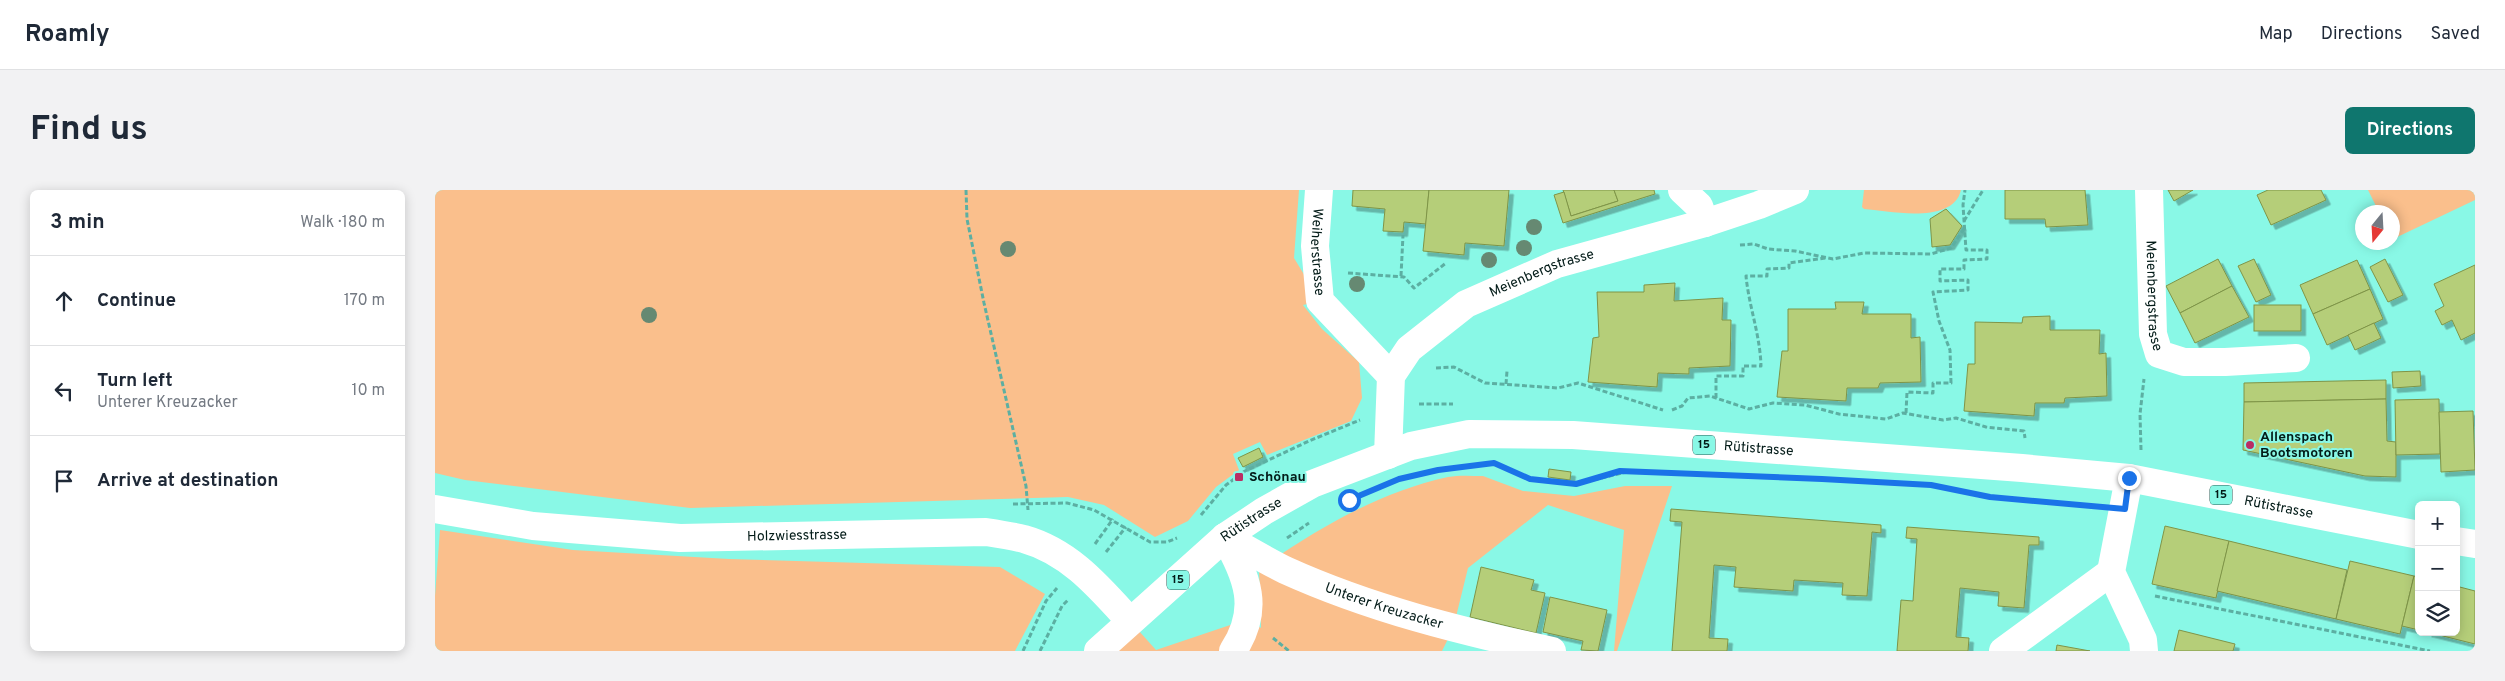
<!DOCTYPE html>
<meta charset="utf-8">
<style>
body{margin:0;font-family:Overpass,sans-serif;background:#f2f2f3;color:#1f2937}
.controls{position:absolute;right:15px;bottom:15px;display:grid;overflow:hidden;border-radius:8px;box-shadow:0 2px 12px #0003}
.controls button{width:45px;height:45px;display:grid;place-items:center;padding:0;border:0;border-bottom:1px solid #e0e1e3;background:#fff;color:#1f2937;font:25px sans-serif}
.compass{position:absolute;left:1920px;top:15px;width:45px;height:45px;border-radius:50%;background:#fff;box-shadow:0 2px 12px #0003;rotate:198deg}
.stop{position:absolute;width:15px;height:15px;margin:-11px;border:4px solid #1a73e8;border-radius:50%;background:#fff}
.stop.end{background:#1a73e8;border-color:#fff;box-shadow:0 1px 5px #0008}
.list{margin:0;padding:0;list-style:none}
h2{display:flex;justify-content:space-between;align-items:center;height:65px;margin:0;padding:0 20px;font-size:21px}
h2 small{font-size:16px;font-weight:400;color:#747a83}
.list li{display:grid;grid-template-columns:32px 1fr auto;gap:15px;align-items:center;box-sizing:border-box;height:90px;padding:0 20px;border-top:1px solid #e0e1e3}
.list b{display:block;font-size:19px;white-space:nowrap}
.list p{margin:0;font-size:16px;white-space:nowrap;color:#747a83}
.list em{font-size:16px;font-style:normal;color:#747a83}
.icon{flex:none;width:28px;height:28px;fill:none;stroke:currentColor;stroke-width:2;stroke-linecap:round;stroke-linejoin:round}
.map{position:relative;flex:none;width:2040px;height:461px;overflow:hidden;border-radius:8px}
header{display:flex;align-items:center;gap:30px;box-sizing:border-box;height:70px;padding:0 25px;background:#fff;border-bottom:1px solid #e0e1e3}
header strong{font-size:24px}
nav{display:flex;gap:28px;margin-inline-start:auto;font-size:18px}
.intro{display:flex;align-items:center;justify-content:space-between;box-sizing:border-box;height:120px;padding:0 30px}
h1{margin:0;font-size:35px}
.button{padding:12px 22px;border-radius:8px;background:#0f766e;color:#fff;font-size:18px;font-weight:700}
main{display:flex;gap:30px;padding:0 30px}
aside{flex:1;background:#fff;border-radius:8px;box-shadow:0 2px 12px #0003}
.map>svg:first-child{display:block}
.green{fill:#fabf8c}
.building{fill:#b5ce79;stroke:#7f9447;filter:url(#shadow)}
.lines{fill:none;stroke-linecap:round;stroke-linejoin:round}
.path{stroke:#5cafa2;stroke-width:3;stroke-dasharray:5 2.5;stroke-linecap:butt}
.minor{stroke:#fff;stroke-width:28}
.tertiary{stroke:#fff;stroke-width:28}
.primary{stroke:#fff;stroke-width:28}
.tree{fill:#668972}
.route{stroke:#1a73e8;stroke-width:6}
.poi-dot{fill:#ba2e64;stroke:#89f8e6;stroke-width:2}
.labels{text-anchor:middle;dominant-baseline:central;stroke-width:4;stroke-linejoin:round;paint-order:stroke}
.shield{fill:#89f8e6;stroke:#2b5d56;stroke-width:1}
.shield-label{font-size:12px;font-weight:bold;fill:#031b18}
.street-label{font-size:14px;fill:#031b18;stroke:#89f8e6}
.poi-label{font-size:14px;font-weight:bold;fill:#031b18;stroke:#89f8e6;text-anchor:start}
</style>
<header>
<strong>Roamly</strong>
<nav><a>Map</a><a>Directions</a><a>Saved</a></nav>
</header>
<div class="intro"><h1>Find us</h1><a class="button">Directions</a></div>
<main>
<aside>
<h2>3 min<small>Walk · 180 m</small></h2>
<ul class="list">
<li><svg class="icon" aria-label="ahead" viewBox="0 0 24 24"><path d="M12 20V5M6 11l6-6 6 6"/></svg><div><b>Continue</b></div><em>170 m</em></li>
<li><svg class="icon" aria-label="left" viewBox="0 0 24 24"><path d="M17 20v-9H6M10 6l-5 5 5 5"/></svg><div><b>Turn left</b><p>Unterer Kreuzacker</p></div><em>10 m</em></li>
<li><svg class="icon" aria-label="arrive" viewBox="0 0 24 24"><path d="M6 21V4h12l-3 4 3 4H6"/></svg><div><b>Arrive at destination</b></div></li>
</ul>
</aside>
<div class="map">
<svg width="2040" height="461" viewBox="0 0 2040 461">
<defs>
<filter id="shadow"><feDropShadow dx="4.5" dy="4.5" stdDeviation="0" flood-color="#0004"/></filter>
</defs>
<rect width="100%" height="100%" fill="#89f8e6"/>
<g class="green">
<path d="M0 0H864L859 68 885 111 868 115 887 139 924 172 927 208 916 231 832 265 825 252 798 264 804 280 781 297 753 331 720 347 669 315 633 307 255 318 30 290 0 283Z"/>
<path d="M1429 0H1526C1518 35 1454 21 1429 19L1427 17Z"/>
<path d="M1933 0H2040V10L1958 49V22H1944Z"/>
<path d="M1048 286 1088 301 1139 306 1190 296H1237L1182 461H1179L1189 340 1113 315 1033 378 1018 439 1007 461H663L695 431 721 460 813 429 826 438 824 379C882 339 944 302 1013 287 1024 285 1037 286 1048 286Z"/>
<path d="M5 340 138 360 294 369 565 377 610 404 580 461H0V406Z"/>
</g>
<g class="building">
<path d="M918 0H994L991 34 969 32 968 42 948 41 950 19 917 16Z"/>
<path d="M994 0H1074L1069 56 1030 53 1029 65 988 61Z"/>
<path d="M1128 0H1179L1183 11 1136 26Z"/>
<path d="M1179 0H1219L1220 4 1128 33 1119 5 1129 2 1136 26 1183 11Z"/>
<path d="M1570 0H1650L1653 35 1611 37 1610 29H1570Z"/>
<path d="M1733 0H1758L1739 11Z"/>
<path d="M1833 0H1886L1891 10 1836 35 1822 5Z"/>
<path d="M1511 19 1527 36 1515 55 1497 57 1495 29Z"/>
<path d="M1783 69 1797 96 1745 123 1731 96Z"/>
<path d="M1819 69 1836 105 1821 112 1803 76Z"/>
<path d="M1950 69 1968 105 1953 112 1935 77Z"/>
<path d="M1922 70 1935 99 1878 124 1865 95Z"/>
<path d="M2040 75V143L2026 150 2017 130 2007 135 2000 121 2009 116 1999 94Z"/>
<path d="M1240 93 1239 111 1288 108 1287 130H1296L1295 176 1254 178V184L1223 183 1222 197 1153 192 1158 148 1164 147 1162 102H1209V95Z"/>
<path d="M1797 96 1814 127 1760 153 1745 123Z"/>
<path d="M1935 99 1948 129 1892 155 1878 124Z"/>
<path d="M1400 112H1429L1427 124H1476V148L1485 147 1486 192 1445 193 1443 198H1412L1411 211 1342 207 1347 161H1353V119H1401Z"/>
<rect x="1819" y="115" width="47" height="26"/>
<path d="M1615 126V140H1665L1664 164 1671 163 1672 206 1630 208 1629 213H1600L1599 226 1529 221 1533 174H1540V132L1587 133 1588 127Z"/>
<path d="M1939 133 1946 148 1920 160 1913 145Z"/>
<path d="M1985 181 1986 196 1958 198 1957 182Z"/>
<path d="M1951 190V209L1809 212V193Z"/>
<path d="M1951 209 1952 251 1961 252V287L1930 286 1808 260 1809 212Z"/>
<path d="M2004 209 2005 264 1961 265 1960 210Z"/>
<path d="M2038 221 2040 280 2006 282 2004 222Z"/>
<path d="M824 258 828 267 808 277 803 268Z"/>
<path d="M1114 279 1136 282 1135 290 1113 287Z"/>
<path d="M1236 319 1446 335V343L1437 342 1432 406 1407 405 1408 393 1359 390 1358 401 1299 397 1301 377 1279 375 1274 448 1293 449 1292 461H1237L1247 332 1235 331Z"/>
<path d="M1730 336 1794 351 1781 408 1717 394Z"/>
<path d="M1472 337 1604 347V355H1594L1589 418 1563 416 1564 402 1525 398 1521 447 1534 448 1533 461H1462L1466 410 1478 411 1482 349 1471 348Z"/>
<path d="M1794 351 1912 380 1901 429 1782 401Z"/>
<path d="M1915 371 1979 386 1965 444 1901 429Z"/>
<path d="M1046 377 1099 390 1096 400 1110 403 1101 443 1035 427Z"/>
<path d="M1979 386 1984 387V440L1967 436Z"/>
<path d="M2021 396 2040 401V454L1992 442H2021Z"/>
<path d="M1115 407 1172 420 1163 461 1146 460 1148 451 1108 442Z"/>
<path d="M1744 440 1800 454 1798 461H1739Z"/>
<path d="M1622 455 1655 461H1621Z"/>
</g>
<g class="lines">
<g class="path">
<path d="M531 0 532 29 549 113 591 296 593 320"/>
<path d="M1529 31 1548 0"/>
<path d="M1305 55 1319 54 1333 59 1360 61 1398 69 1429 63 1496 64 1516 58 1529 39"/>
<path d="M913 83 969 87 979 98 1011 73"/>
<path d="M966 86 968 45"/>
<path d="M1001 178 1019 177 1050 193 1123 198 1143 193 1228 220"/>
<path d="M1071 194 1072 181"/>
<path d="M1281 208V186H1308V176H1326C1325 144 1314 117 1311 86H1332V79L1354 78V73L1391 68"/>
<path d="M984 214H1018"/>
<path d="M1237 220 1247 216 1253 208 1275 206 1314 219 1338 213 1370 215 1404 224 1451 229 1468 223 1508 230 1521 228 1551 237 1589 241 1590 248"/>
<path d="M1471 223 1472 202 1498 203V193H1516L1515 160 1504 131 1498 102 1533 100V90L1505 91V79H1529V70L1552 69V60H1531L1528 15 1530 0"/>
<path d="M1706 260 1705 224 1709 189"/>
<path d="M1065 276 1095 289 1141 294 1191 282"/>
<path d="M578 314 632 313 659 320 715 352H732L742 348"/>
<path d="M766 325 791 295 810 281 874 251 925 230"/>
<path d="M852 348 874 333"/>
<path d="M660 354 678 329"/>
<path d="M671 362 691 337"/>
<path d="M1720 406 1995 461"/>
<path d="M838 448 854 461"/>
<path d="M588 461 611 411 622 398"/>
<path d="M605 461 627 416 633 410"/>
</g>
<g class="minor">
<path id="s1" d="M884 0 880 56 885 111 956 186"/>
<path d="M1247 0 1264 16 1270 33"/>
<path id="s2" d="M1714 0 1718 144 1724 164 1749 172H1790L1861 168"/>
<path id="s3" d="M953 265 956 186 974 159 1031 114 1122 74 1270 33 1324 15 1360 0"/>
<path d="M1694 288 1676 382 1708 450 1709 461"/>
<path id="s4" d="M790 347C810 358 830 370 850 380 936 419 1026 441 1117 461"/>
<path d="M790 347C812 388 826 418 798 461"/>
<path d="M1568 461 1676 382"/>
</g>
<path class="tertiary" id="s5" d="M0 319 98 336 245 348 551 342C564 344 577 346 589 349 635 362 664 397 695 431"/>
<g class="primary">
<path d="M2021 351 2040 354"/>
<path id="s6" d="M663 461 790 347 829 321 877 294 976 256 1034 244 1138 245 1587 278 1694 288 1984 345"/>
</g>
</g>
<g class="tree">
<circle cx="1099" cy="37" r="8"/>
<circle cx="1089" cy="58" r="8"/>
<circle cx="573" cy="59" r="8"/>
<circle cx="1054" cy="70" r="8"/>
<circle cx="922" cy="94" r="8"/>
<circle cx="214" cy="125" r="8"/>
</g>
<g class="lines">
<path class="route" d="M914 310 964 289 1003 280 1059 273 1095 289 1141 294 1185 281 1387 289 1496 295 1555 307 1690 319 1694 288"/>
</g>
<g class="poi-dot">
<circle cx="1815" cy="255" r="5"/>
<rect x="799" y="282" width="10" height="10" rx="2.5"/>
</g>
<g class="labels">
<g class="shield">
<rect x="1258" y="245.5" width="22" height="19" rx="4"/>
<rect x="1775" y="295.5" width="22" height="19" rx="4"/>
<rect x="732" y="380.5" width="22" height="19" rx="4"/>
</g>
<g class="shield-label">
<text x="1269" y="255">15</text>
<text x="1786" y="305">15</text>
<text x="743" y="390">15</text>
</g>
<g class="street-label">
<text stroke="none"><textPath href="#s1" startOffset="62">Weiherstrasse</textPath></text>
<text stroke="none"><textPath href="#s3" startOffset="266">Meienbergstrasse</textPath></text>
<text stroke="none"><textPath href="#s2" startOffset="106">Meienbergstrasse</textPath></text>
<text stroke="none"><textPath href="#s6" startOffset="728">Rütistrasse</textPath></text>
<text stroke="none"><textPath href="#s6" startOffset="1252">Rütistrasse</textPath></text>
<text stroke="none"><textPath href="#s6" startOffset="202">Rütistrasse</textPath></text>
<text stroke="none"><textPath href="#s5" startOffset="364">Holzwiesstrasse</textPath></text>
<text stroke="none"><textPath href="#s4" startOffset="174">Unterer Kreuzacker</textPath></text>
</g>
<g class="poi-label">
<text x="1825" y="247">Allenspach<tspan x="1825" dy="16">Bootsmotoren</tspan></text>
<text x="814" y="287">Schönau</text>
</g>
</g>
</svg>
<div class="controls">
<button>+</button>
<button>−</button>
<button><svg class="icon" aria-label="layers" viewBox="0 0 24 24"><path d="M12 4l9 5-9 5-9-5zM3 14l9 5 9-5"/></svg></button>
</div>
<svg class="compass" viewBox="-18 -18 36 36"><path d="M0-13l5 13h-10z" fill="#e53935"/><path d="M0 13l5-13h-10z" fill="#747a83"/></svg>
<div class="stop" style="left:914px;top:310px"></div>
<div class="stop end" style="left:1694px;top:288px"></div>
</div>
</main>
